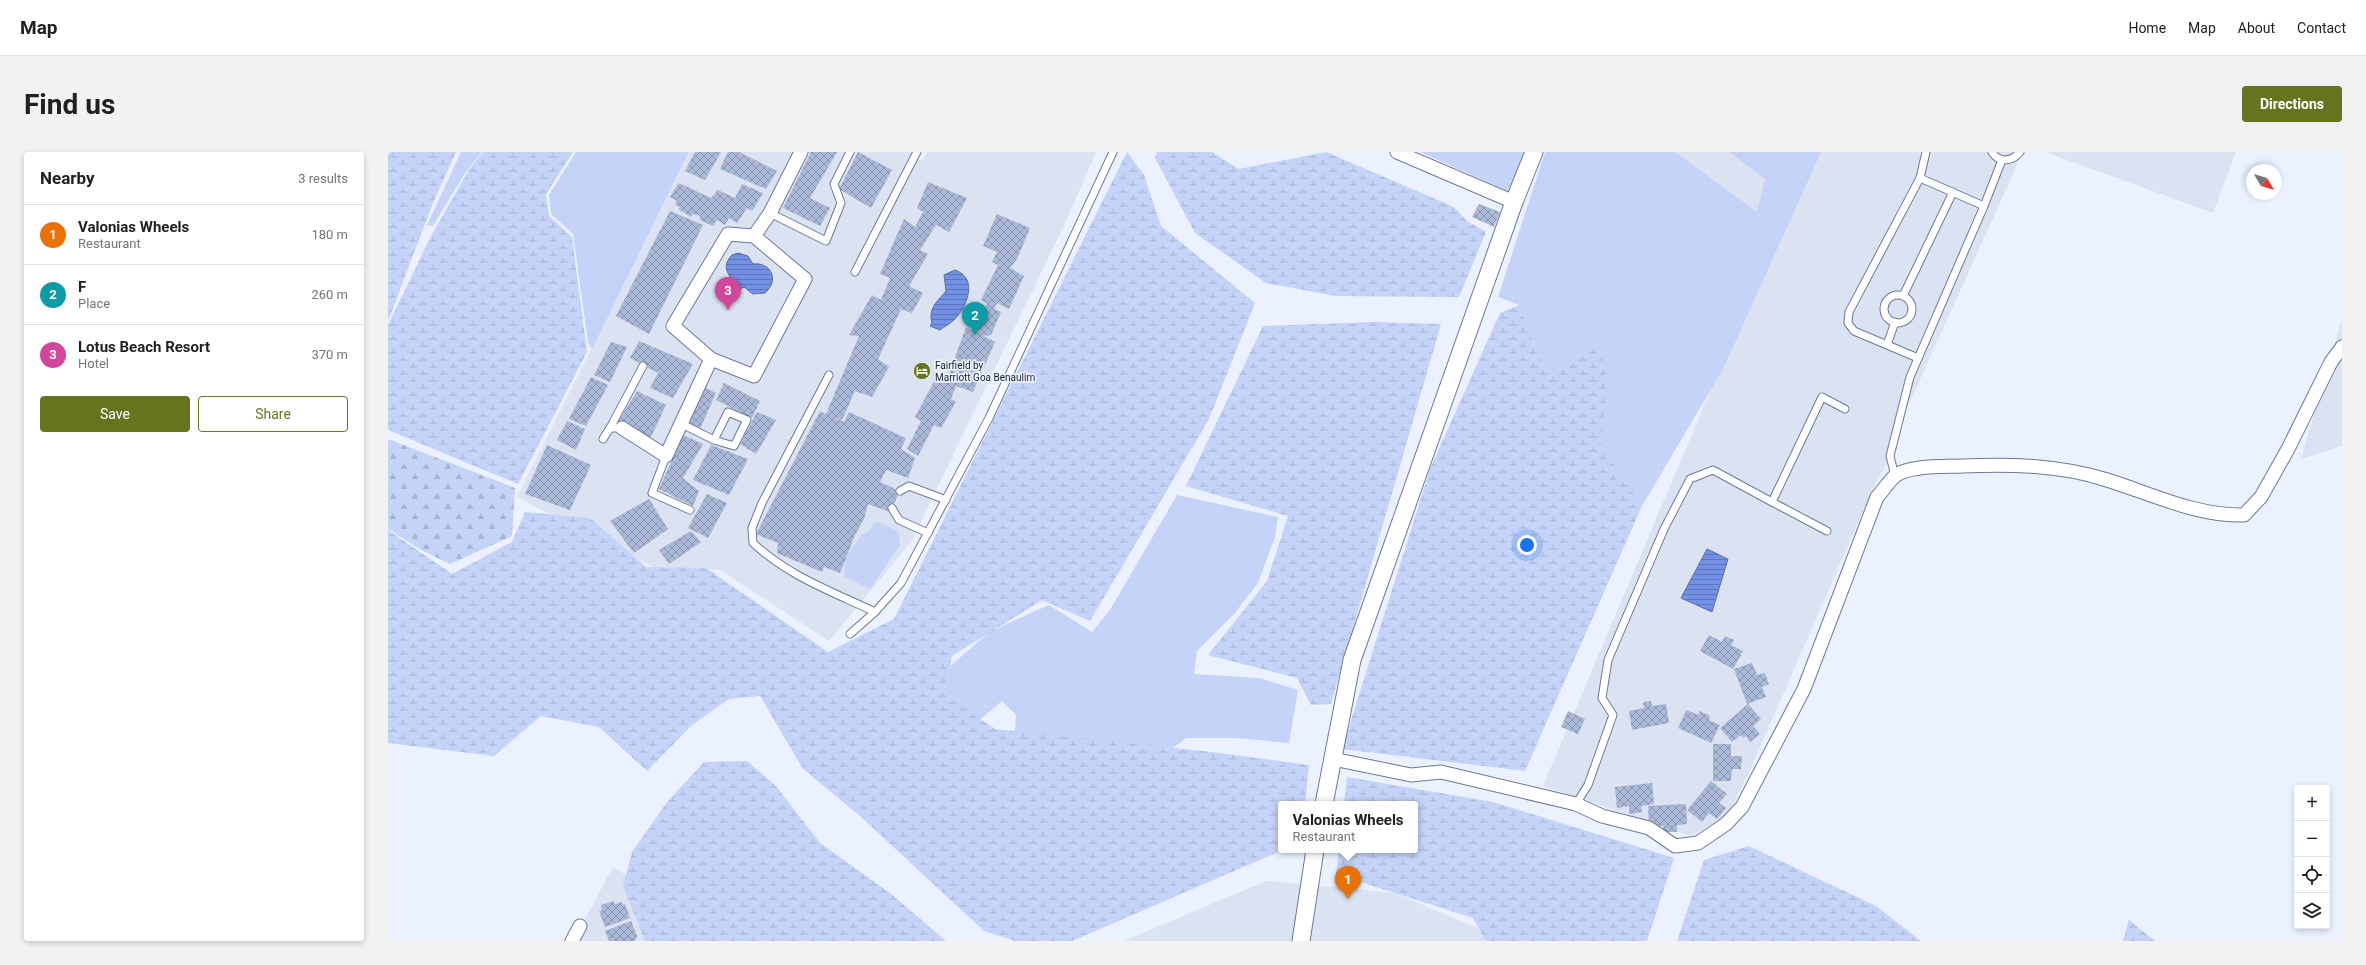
<!DOCTYPE html>
<meta charset="utf-8">
<style>
body{margin:0;font-family:Roboto,sans-serif;background:#f2f2f2;color:#202124}
.controls{position:absolute;right:12px;bottom:12px;display:grid;overflow:hidden;border-radius:4px;box-shadow:0 2px 6px #0003}
.controls button{width:36px;height:36px;display:grid;place-items:center;padding:0;border:0;border-bottom:1px solid #e0e0e0;background:#fff;color:#202124;font:20px sans-serif}
.compass{position:absolute;left:1858px;top:12px;width:36px;height:36px;border-radius:50%;background:#fff;box-shadow:0 2px 6px #0003;rotate:128deg}
.you{position:absolute;left:1139px;top:393px;width:14px;height:14px;margin:-10px;border:3px solid #fff;border-radius:50%;background:#1a73e8;box-shadow:0 0 0 6px #1a73e833}
.badge{display:grid;place-items:center;width:26px;height:26px;border-radius:50%;background:#67741f;color:#fff;font-size:13px;font-weight:700}
.pin{position:absolute;translate:-50% -33px;filter:drop-shadow(0 1px 2px #0008)}
.pin::after{content:'';position:absolute;top:21px;width:14px;height:12px;background:inherit;clip-path:polygon(0 0,100% 0,50% 100%)}
.popup{position:absolute;left:890px;top:649px;width:140px;height:52px;box-sizing:border-box;display:grid;place-content:center;border-radius:4px;background:#fff;filter:drop-shadow(0 1px 3px #0005);font-size:13px;white-space:nowrap;color:#757577}
.popup b{font-size:15px;color:#202124}
.popup::after{content:'';position:absolute;left:50%;top:100%;margin-left:-8px;border:8px solid transparent;border-top-color:#fff}
.list{margin:0;padding:0;list-style:none}
h2{display:flex;justify-content:space-between;align-items:center;height:52px;margin:0;padding:0 16px;font-size:17px}
h2 small{font-size:13px;font-weight:400;color:#757577}
.list li{display:grid;grid-template-columns:26px 1fr auto;gap:12px;align-items:center;box-sizing:border-box;height:60px;padding:0 16px;border-top:1px solid #e0e0e0}
.list b{display:block;font-size:15px;white-space:nowrap}
.list p{margin:0;font-size:13px;white-space:nowrap;color:#757577}
.list em{font-size:13px;font-style:normal;color:#757577}
.actions{display:flex;gap:8px;padding:12px 16px}
.actions a{flex:1;padding:9px 0;border:1px solid #67741f;border-radius:4px;text-align:center;font-size:14px;color:#67741f}
.actions .main{background:#67741f;color:#fff}
.icon{flex:none;width:22px;height:22px;fill:none;stroke:currentColor;stroke-width:2;stroke-linecap:round;stroke-linejoin:round}
.map{position:relative;flex:none;width:1954px;height:789px;overflow:hidden;border-radius:4px}
header{display:flex;align-items:center;gap:24px;box-sizing:border-box;height:56px;padding:0 20px;background:#fff;border-bottom:1px solid #e0e0e0}
header strong{font-size:19px}
nav{display:flex;gap:22px;margin-inline-start:auto;font-size:14px}
.intro{display:flex;align-items:center;justify-content:space-between;box-sizing:border-box;height:96px;padding:0 24px}
h1{margin:0;font-size:28px}
.button{padding:10px 18px;border-radius:4px;background:#67741f;color:#fff;font-size:14px;font-weight:700}
main{display:flex;gap:24px;padding:0 24px}
aside{flex:1;background:#fff;border-radius:4px;box-shadow:0 2px 6px #0003}
.map>svg:first-child{display:block}
.built{fill:#dbe2f2}
.green{fill:#c4d3f7}
.forest{fill:url(#forest-firs)}
.wetland{fill:url(#wetland-marsh)}
.water{fill:url(#water-rules);stroke:#586fad}
.building{fill:url(#building-cross-hatch)}
.lines{fill:none;stroke-linecap:round;stroke-linejoin:round}
.service-casing{stroke:#6c7997;stroke-width:9}
.minor-casing{stroke:#6c7997;stroke-width:15}
.tertiary-casing{stroke:#6c7997;stroke-width:19}
.service{stroke:#fff;stroke-width:7}
.minor{stroke:#fff;stroke-width:13}
.tertiary{stroke:#fff;stroke-width:17}
.labels{text-anchor:middle;dominant-baseline:central;stroke-width:3.5;stroke-linejoin:round;paint-order:stroke}
.poi-label{font-size:10px;fill:#1b202c;stroke:#ebf1ff;text-anchor:start}
</style>
<header>
<strong>Map</strong>
<nav><a>Home</a><a>Map</a><a>About</a><a>Contact</a></nav>
</header>
<div class="intro"><h1>Find us</h1><a class="button">Directions</a></div>
<main>
<aside>
<h2>Nearby<small>3 results</small></h2>
<ul class="list">
<li><span class="badge" style="background:#e8710a">1</span><div><b>Valonias Wheels</b><p>Restaurant</p></div><em>180 m</em></li>
<li><span class="badge" style="background:#0f9aa8">2</span><div><b>F</b><p>Place</p></div><em>260 m</em></li>
<li><span class="badge" style="background:#d1479c">3</span><div><b>Lotus Beach Resort</b><p>Hotel</p></div><em>370 m</em></li>
</ul>
<div class="actions"><a class="main">Save</a><a>Share</a></div>
</aside>
<div class="map">
<svg width="1954" height="789" viewBox="0 0 1954 789">
<defs>
<pattern id="forest-firs" width="22" height="20" patternUnits="userSpaceOnUse"><rect width="22" height="20" fill="#c4d3f7"/><path d="M5 1l3.5 6h-7zM16 11l3.5 6h-7z" fill="#a8b5d4"/></pattern>
<pattern id="wetland-marsh" width="20" height="14" patternUnits="userSpaceOnUse"><rect width="20" height="14" fill="#c4d3f7"/><path d="M1 5h8M5 5V1M11 12h8M15 12V8" fill="none" stroke="#a8b5d4"/></pattern>
<pattern id="water-rules" width="6" height="5" patternUnits="userSpaceOnUse"><rect width="6" height="5" fill="#7291e4"/><path d="M0 2.5h6" fill="none" stroke="#5d76b9"/></pattern>
<pattern id="building-cross-hatch" width="8" height="8" patternUnits="userSpaceOnUse"><rect width="8" height="8" fill="#abb9d9"/><path d="M0 0l8 8M0 8l8-8" fill="none" stroke="#8a96b0"/></pattern>
</defs>
<rect width="100%" height="100%" fill="#ebf1ff"/>
<g class="built">
<path d="M302 0H525L524 3 534 9 539 0H708L680 65 523 390 441 489 332 418 265 415 129 345Z"/>
<path d="M1167 0H1635L1519 256 1502 304 1482 343 1359 625 1340 662 1303 684 1155 634 1390 79Z"/>
<path d="M1657 0H1848L1825 61Z"/>
<path d="M1954 167V294L1913 307Z"/>
<path d="M225 715 243 726 259 789H185Z"/>
<path d="M878 729 1007 741 1120 789H736Z"/>
</g>
<g class="green">
<path d="M73 0H94L77 21 45 74 39 73Z"/>
<path d="M188 0H301L204 197 200 190 185 82 163 62 161 43Z"/>
<path d="M1032 0H1137L1122 40Z"/>
<path d="M1157 0H1287L1369 60 1377 27 1341 0H1433L1335 217 1254 354 1219 320 1196 283 1211 192 1160 225 1131 153 1110 145Z"/>
<path d="M789 343 890 365 887 385 870 431 846 462 809 499 806 522 871 526 910 538 901 591 849 586H798L761 615 626 592 628 563 614 549 590 569 556 542 562 514 603 479 661 453 704 480 722 458Z"/>
<path d="M488 369 510 379 512 393 482 437 456 424 457 407 474 382 479 381Z"/>
</g>
<path class="forest" d="M0 287 127 336 124 384 62 412 35 399 0 377Z"/>
<g class="wetland">
<path d="M0 0H68L45 51 0 169Z"/>
<path d="M95 0H185L158 42 161 64 184 85 199 200 130 332 0 278V173L44 82 81 18Z"/>
<path d="M739 0 756 23 773 74 867 151 821 267 702 469 654 448 564 504 556 542 607 577 824 600 921 613 917 652H893L895 698 684 789H627L596 779 472 664 415 617 372 544 341 547 304 573 259 619 211 575 153 564 106 604 0 591V378L64 422 124 390 137 360 202 366 258 415 318 416 440 500 506 467Z"/>
<path d="M769 0H824L851 17 938 0 1066 55 1079 69 1098 80 1071 145 948 144 878 131 807 81 767 6Z"/>
<path d="M1131 153 1160 225 1211 192 1219 226 1213 294 1254 354 1137 619 954 597 1042 317 1112 161Z"/>
<path d="M986 170 1053 172 943 552 923 553 909 526 820 503 879 429 900 364 798 334 875 174Z"/>
<path d="M359 609 388 634 432 691 502 741 558 789H257L235 734 244 700 279 650 316 610Z"/>
<path d="M959 625 1105 650 1286 706 1259 789H1098L1085 766 948 722 951 698H1027V652H956Z"/>
<path d="M1361 694 1488 754 1533 789H1289L1316 708Z"/>
<path d="M1741 768 1767 789H1735Z"/>
</g>
<g class="water">
<path d="M350 101 360 104 365 112C383 110 392 128 377 141L365 142 356 135 350 138 343 134V126C337 118 336 111 344 103Z"/>
<path d="M567 118C590 126 580 153 567 167 563 171 556 175 552 178L542 174 544 171C540 156 549 150 558 139L556 123Z"/>
<path d="M1319 397 1340 407 1324 460 1293 446Z"/>
</g>
<g class="building">
<path d="M307 0H333L317 28 297 19Z"/>
<path d="M340 0H351L389 19 378 37 332 17Z"/>
<path d="M423 0H449L422 46 442 56 432 74 395 56Z"/>
<path d="M470 0 504 18 483 56 451 37Z"/>
<path d="M540 30 579 46 561 80 548 73 532 98 540 102 521 134 535 141 524 161 513 157 490 207 501 215 484 245 467 239 454 268 446 265 456 270 461 260 518 286 513 297 527 306 520 326 498 318 492 330 512 339 502 360 480 352 476 367 467 383 452 421 436 415 434 420 389 401 390 391 368 382 432 259 438 262 471 184 461 183 484 143 493 148 502 126 492 122 516 67 527 75 535 60 529 56Z"/>
<path d="M291 31 323 46 330 38 347 46 354 32 375 41 364 59 359 56 349 71 341 66 337 73 329 68 325 74 312 68V64L304 62 303 65 290 57 292 55 287 53 289 49 282 45Z"/>
<path d="M1091 52 1112 60 1106 75 1084 65Z"/>
<path d="M282 59 315 73 261 182 228 164Z"/>
<path d="M609 62 642 76 629 107 622 116 636 124 621 157 609 151 606 157 613 160 603 183 596 184 607 190 585 240 568 234 563 247 568 250 553 276 546 273 530 304 519 297 533 269 527 265 549 224 560 225 578 175 586 180 599 152 593 148 610 113 604 110 609 100 595 94Z"/>
<path d="M251 189 305 212 285 246 262 236 270 221 242 206Z"/>
<path d="M223 190 239 195 222 230 206 223Z"/>
<path d="M203 225 220 233 198 274 181 267Z"/>
<path d="M336 231 372 249 364 266 328 248Z"/>
<path d="M318 236 328 241 312 277 301 271Z"/>
<path d="M249 239 278 253 261 289 230 270Z"/>
<path d="M369 260 388 268 368 302 352 292Z"/>
<path d="M179 269 197 277 188 298 169 288Z"/>
<path d="M295 283 315 292 295 326 311 339 305 354 271 337Z"/>
<path d="M159 293 203 313 182 358 137 342Z"/>
<path d="M323 293 360 307 341 343 305 328Z"/>
<path d="M319 342 339 351 320 386 300 376Z"/>
<path d="M261 347 280 377 246 401 222 369Z"/>
<path d="M303 379 313 390 281 412 271 398Z"/>
<path d="M1321 483 1334 490 1337 484 1346 488 1343 493 1355 499 1345 517 1312 499Z"/>
<path d="M1364 511 1369 523 1377 521 1381 532 1374 535 1378 545 1359 552 1346 517Z"/>
<path d="M1263 549 1264 554 1278 552 1281 571 1244 578 1241 559 1256 556 1255 550Z"/>
<path d="M1360 552 1373 567 1365 574 1372 582 1362 590 1358 584 1355 586 1353 583 1344 590 1332 576Z"/>
<path d="M1298 558 1311 563 1312 559 1322 564 1321 568 1332 573 1323 591 1290 576Z"/>
<path d="M1180 559 1197 567 1190 582 1173 575Z"/>
<path d="M1325 592H1343V604H1354L1353 617H1344L1343 629H1325Z"/>
<path d="M1323 629 1339 642 1331 651 1338 656 1329 667 1321 661 1314 670 1299 658Z"/>
<path d="M1264 631 1266 652 1253 654 1254 660 1241 662V654L1229 656 1227 635Z"/>
<path d="M1298 652 1299 672 1289 673V680H1276L1275 674H1261L1260 654Z"/>
<path d="M226 749 227 752 234 750 235 753 237 752 242 766 217 775 211 759 214 758 213 753Z"/>
<path d="M243 769 249 784 247 789H221L217 779Z"/>
</g>
<g class="lines">
<defs>
<g id="service">
<path d="M1604 0C1611 11 1624 10 1632 0"/>
<path d="M1596 54 1614 8"/>
<path d="M382 61 438 89 453 51 446 32 462 0"/>
<path d="M467 120 529 0"/>
<circle cx="1510" cy="157" r="14"/>
<path d="M1515 144 1565 40"/>
<path d="M1499 193 1507 170"/>
<path d="M1530 206 1466 179 1460 171 1461 160 1532 26 1538 0"/>
<path d="M441 223 374 351 364 376 365 391C402 425 443 439 487 460"/>
<path d="M292 271 326 288 346 294 359 268 340 260 326 288"/>
<path d="M234 276H222L255 214"/>
<path d="M215 287 222 276"/>
<path d="M278 304 264 341 302 358"/>
<path d="M1507 324 1502 304 1522 225 1596 54 1532 26"/>
<path d="M512 339 521 334 558 348"/>
<path d="M1384 350 1439 379"/>
<path d="M504 356 511 368 540 381"/>
<path d="M462 482 487 460 513 431 601 266 725 0"/>
<path d="M1188 652 1200 633 1225 563 1214 546 1220 508 1276 377 1302 327 1325 318 1384 350 1434 245 1457 257"/>
</g>
<g id="minor">
<path d="M1009 0 1126 50"/>
<path d="M340 82 366 84 417 127 366 224 323 207 285 174Z"/>
<path d="M366 84 382 61 413 0"/>
<path d="M234 276 278 304 323 207"/>
<path d="M945 607 1023 623 1053 620 1188 652 1214 664 1261 676 1287 694 1310 691 1338 672 1354 655 1416 537 1489 345C1495 339 1500 330 1507 324 1521 313 1557 315 1575 314 1623 312 1673 313 1719 328 1764 342 1808 364 1856 363L1873 345 1900 297 1943 210 1954 195"/>
<path d="M184 789 192 774"/>
</g>
<g id="tertiary">
<path d="M936 652 964 508 1126 50 1146 0"/>
<path d="M913 789 927 698"/>
</g>
</defs>
<use href="#service" class="service-casing"/>
<use href="#minor" class="minor-casing"/>
<use href="#tertiary" class="tertiary-casing"/>
<use href="#service" class="service"/>
<use href="#minor" class="minor"/>
<use href="#tertiary" class="tertiary"/>
</g>
<defs>
<symbol id="hotel-disc" viewBox="-11 -11 22 22"><circle r="9.5" fill="#67741f" stroke="#ebf1ff"/><path d="M-6-4.5h1.5V1H6V5H4.5V3h-9V5H-6ZM-4 0a1.8 1.8 0 1 1 3.6 0ZM.5 0V-2.5h3Q6-2.5 6 0Z" fill="#fff"/></symbol>
</defs>
<g fill-rule="evenodd">
<use href="#hotel-disc" x="524" y="209" width="20" height="20"/>
</g>
<g class="labels">
<g class="poi-label">
<text x="547" y="213">Fairfield by<tspan x="547" dy="12">Marriott Goa Benaulim</tspan></text>
</g>
</g>
</svg>
<div class="controls">
<button>+</button>
<button>−</button>
<button><svg class="icon" aria-label="locate" viewBox="0 0 24 24"><circle cx="12" cy="12" r="6"/><path d="M12 2v4M12 18v4M2 12h4M18 12h4"/></svg></button>
<button><svg class="icon" aria-label="layers" viewBox="0 0 24 24"><path d="M12 4l9 5-9 5-9-5zM3 14l9 5 9-5"/></svg></button>
</div>
<svg class="compass" viewBox="-18 -18 36 36"><path d="M0-13l5 13h-10z" fill="#e53935"/><path d="M0 13l5-13h-10z" fill="#757577"/></svg>
<div class="you"></div>
<div class="pin badge" style="left:960px;top:747px;background:#e8710a">1</div>
<div class="popup"><b>Valonias Wheels</b>Restaurant</div>
<div class="pin badge" style="left:587px;top:183px;background:#0f9aa8">2</div>
<div class="pin badge" style="left:340px;top:158px;background:#d1479c">3</div>
</div>
</main>
